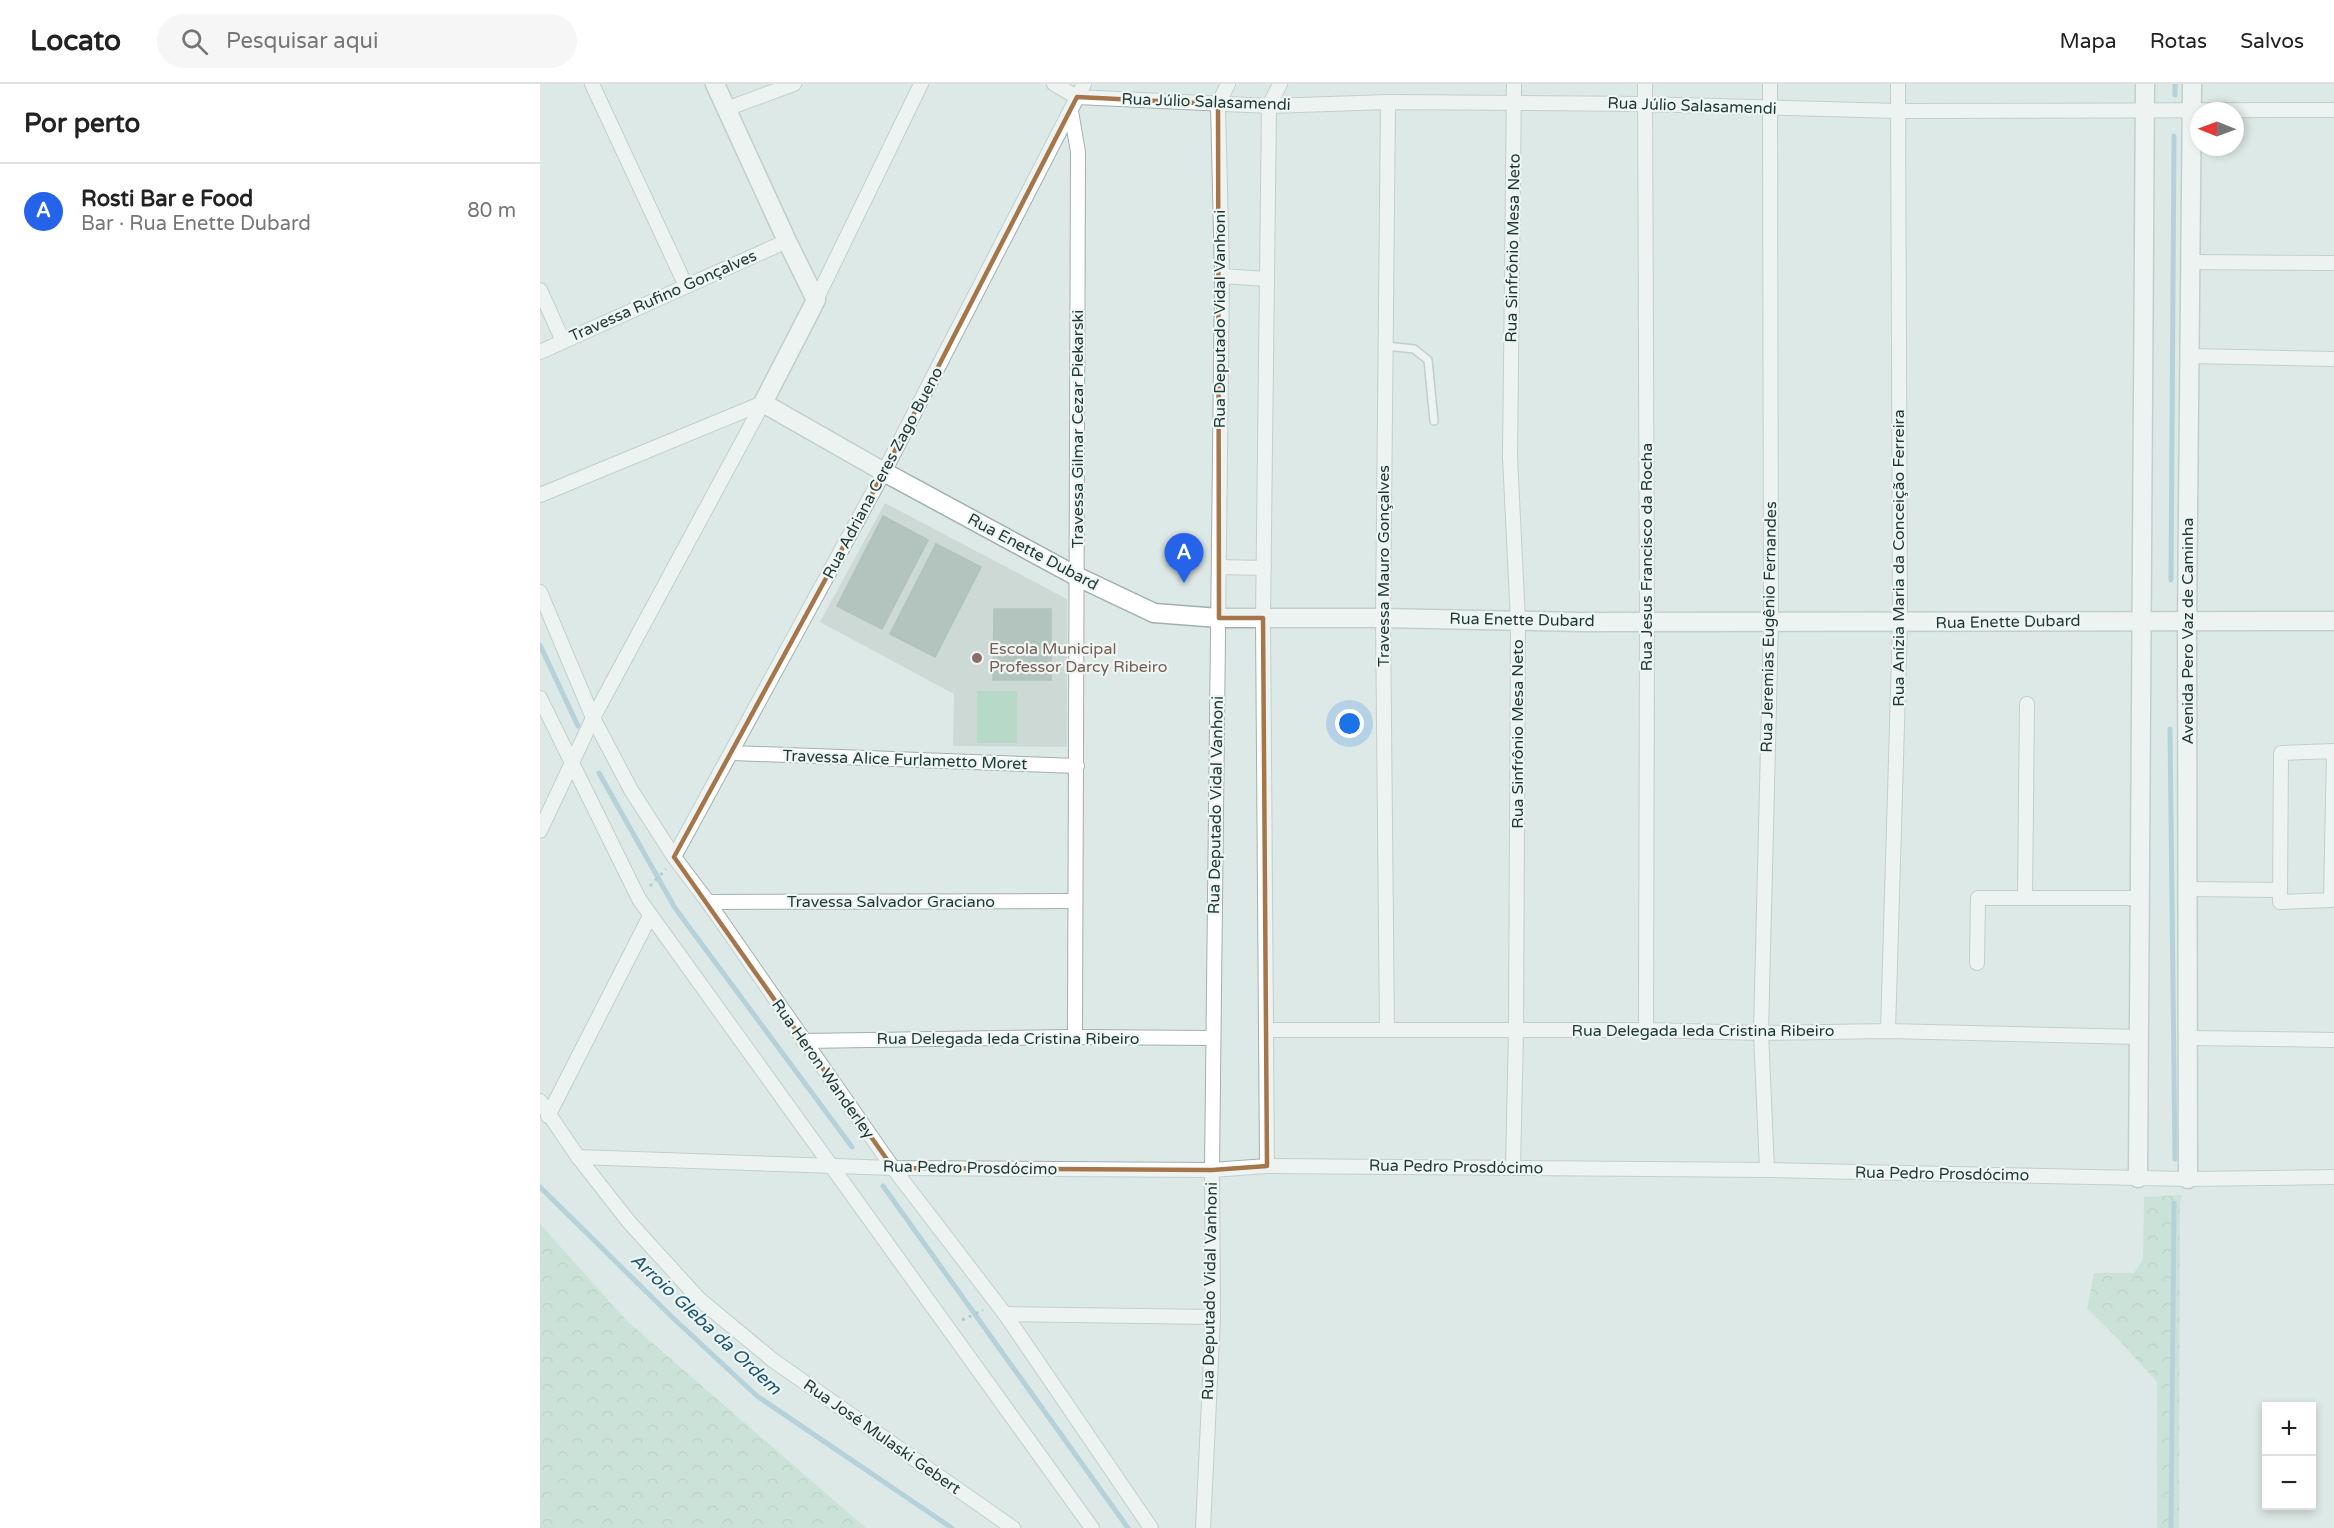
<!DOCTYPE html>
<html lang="pt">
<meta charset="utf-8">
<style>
body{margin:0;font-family:"Varela Round",sans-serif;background:#f6f6f6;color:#222}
.controls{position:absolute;right:18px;bottom:18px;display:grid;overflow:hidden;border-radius:0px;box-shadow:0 3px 9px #0003}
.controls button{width:54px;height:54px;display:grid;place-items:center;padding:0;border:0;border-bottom:2px solid #e0e0e0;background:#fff;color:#222;font:30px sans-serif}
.compass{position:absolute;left:1650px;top:18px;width:54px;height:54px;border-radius:50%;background:#fff;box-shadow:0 3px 9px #0003;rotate:271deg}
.you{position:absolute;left:810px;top:640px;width:21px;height:21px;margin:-15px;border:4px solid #fff;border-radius:50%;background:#1a73e8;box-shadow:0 0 0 9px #1a73e833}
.badge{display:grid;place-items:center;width:39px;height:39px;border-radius:50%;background:#2563eb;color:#fff;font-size:20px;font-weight:700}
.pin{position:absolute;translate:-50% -50px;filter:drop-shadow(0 2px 3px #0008)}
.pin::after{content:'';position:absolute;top:32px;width:21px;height:18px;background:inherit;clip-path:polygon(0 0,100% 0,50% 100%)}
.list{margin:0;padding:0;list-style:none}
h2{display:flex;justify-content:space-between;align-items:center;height:78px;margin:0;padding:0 24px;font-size:26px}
h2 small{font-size:20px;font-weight:400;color:#767676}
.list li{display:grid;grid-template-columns:39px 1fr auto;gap:18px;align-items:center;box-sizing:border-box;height:96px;padding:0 24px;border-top:2px solid #e0e0e0}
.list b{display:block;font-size:22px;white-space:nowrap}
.list p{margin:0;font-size:20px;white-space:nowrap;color:#767676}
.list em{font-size:20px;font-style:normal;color:#767676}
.icon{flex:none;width:33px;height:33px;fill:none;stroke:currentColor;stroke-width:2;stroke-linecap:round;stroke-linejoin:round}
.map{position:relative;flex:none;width:1794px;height:1444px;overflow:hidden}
header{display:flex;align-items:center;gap:36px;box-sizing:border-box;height:84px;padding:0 30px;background:#fff;border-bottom:2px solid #e0e0e0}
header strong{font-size:28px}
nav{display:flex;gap:33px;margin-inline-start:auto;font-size:21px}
.search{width:420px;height:54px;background:#f6f6f6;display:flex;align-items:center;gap:15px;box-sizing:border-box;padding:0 21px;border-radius:33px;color:#767676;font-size:22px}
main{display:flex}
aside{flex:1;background:#fff}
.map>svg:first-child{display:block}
.built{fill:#ccd9d5}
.grass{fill:#b6dac7}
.forest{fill:url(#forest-crowns)}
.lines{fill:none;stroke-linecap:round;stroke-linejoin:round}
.stream{stroke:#85b6ce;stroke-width:5}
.building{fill:#b3c4bf;stroke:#b0c2be;stroke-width:1.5}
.service-casing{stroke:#a0b0ae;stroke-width:10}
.minor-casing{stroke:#a0b0ae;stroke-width:16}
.tertiary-casing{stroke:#a0b0ae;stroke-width:21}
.path{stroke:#7eaca6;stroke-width:3;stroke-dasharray:3 4.5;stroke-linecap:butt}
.service{stroke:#fff;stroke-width:7}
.minor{stroke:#fff;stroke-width:14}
.tertiary{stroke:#fff;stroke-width:18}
.marked{fill:none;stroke:#a6764a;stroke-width:4.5;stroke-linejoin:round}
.education-dot{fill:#8d6e63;stroke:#eef6f3;stroke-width:2}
.labels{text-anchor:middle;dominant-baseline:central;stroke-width:4.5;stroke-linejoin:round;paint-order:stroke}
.street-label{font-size:16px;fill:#1f3836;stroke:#eef6f3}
.education-label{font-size:16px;fill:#785e54;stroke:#eef6f3;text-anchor:start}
.water-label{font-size:18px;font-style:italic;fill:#1b5472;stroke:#eef6f3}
</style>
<header>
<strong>Locato</strong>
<div class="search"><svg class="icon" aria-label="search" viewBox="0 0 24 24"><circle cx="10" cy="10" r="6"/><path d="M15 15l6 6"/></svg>Pesquisar aqui</div>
<nav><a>Mapa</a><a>Rotas</a><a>Salvos</a></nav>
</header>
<main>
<aside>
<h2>Por perto<small></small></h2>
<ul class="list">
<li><span class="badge">A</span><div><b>Rosti Bar e Food</b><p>Bar · Rua Enette Dubard</p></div><em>80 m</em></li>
</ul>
</aside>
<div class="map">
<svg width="1794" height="1444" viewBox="0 0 1794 1444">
<defs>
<pattern id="forest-crowns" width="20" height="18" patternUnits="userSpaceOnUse" patternTransform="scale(1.5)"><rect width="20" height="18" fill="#b6dac7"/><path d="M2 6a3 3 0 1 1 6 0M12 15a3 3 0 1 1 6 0" fill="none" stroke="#9cbcac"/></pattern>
</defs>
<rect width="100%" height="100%" fill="#dde9e6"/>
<path class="built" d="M345 419 527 515V663L413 662 414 610 280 538Z"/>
<rect class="grass" x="437" y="607" width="40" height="52"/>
<g class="forest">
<path d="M1642 1111 1640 1117 1639 1444H1617V1298L1576 1253 1547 1225 1554 1189H1594L1603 1175 1604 1113Z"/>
<path d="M0 1140 87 1237 326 1444H0Z"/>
</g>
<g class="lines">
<g class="stream">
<path d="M1635 11V0"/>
<path d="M1631 496 1634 52"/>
<path d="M0 561 38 642"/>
<path d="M1630 645 1635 1075"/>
<path d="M59 689 135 824 312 1063"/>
<path d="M343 1102 588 1444"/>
<path d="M0 1103 133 1234 217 1312 412 1444"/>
<path d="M1631 1444 1634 1119"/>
</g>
</g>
<g class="building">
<path d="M343 432 388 456 342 545 297 522Z"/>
<path d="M396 460 441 483 395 573 350 550Z"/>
<path d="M454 525H511V596H453Z"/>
</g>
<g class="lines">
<defs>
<path id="service" d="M846 262 874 265 888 276 894 337"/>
<g id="minor">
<path d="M52 0 146 202"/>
<path d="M514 0 537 13 729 22 848 18 1104 20 1358 27 1794 26"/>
<path d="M1105 0 1107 538 1106 946"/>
<path d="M186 25 254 0"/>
<path d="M531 27 538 68 535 953"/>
<path d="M1649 178 1794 179"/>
<path d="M682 192 727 195"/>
<path d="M0 206 23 257"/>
<path d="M276 216 381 0"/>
<path d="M0 268 247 157"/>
<path d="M1649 272 1794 275"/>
<path d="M0 411 223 319"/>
<path d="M679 483 724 484"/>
<path d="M0 508 53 634 91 706 134 773 168 818 353 1084 465 1230 611 1444"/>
<path d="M0 614 99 815 552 1444"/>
<path d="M1794 667 1791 816 1740 818 1741 669Z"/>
<path d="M193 669 537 682"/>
<path d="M0 747 53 634 223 319"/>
<path d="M134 773 344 388 544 0"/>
<path d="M1648 805 1739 806"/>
<path d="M1485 814 1487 620"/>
<path d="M168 818 535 817"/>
<path d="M1437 879 1438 814H1600"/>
<path d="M727 946H1106L1221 949 1348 947 1600 953"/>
<path d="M847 946 843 534 848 18"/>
<path d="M1348 947 1360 539 1358 0"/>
<path d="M1649 954 1794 956"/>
<path d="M263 957 535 953 673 954"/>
<path d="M0 1017 38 1073 89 1138 159 1215 234 1277 473 1444"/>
<path d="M8 1032 110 832"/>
<path d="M38 1073 353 1084 672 1086 727 1082 1227 1086 1648 1095 1794 1093"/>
<path d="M727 1082 723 534 729 22 740 0"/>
<path d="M973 1084 976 946 978 537 970 373 974 0"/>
<path d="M1227 1086 1221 949 1231 538 1230 0"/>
<path d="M465 1230 673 1233"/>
<path d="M663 1444 673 1233 672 1086 682 192 678 20 688 0"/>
</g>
<g id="tertiary">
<path d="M175 0 247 157 276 216 223 319 344 388 538 493 614 529 679 534H843L1040 538 1794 537"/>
<path d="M1598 1094 1605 0"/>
<path d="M1648 1095 1647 538 1652 0"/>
</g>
</defs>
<use href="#service" class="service-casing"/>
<use href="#minor" class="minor-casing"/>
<use href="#tertiary" class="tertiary-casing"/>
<g class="path">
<path d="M110 802 126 785"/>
<path d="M422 1236 443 1226"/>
</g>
<use href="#service" class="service"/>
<use href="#minor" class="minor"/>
<use href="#tertiary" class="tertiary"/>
</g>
<path d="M0 0H1794V1444H0ZM537 13 678 20 679 534H723L727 1082 672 1086 353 1084 134 773 344 388Z" fill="#dde9e6" fill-opacity=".55" fill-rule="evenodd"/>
<path class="marked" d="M537 13 678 20 679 534H723L727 1082 672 1086 353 1084 134 773 344 388Z"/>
<circle class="education-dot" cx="437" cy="574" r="6"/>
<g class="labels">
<g class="street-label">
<text transform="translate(666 18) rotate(2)">Rua Júlio Salasamendi</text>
<text transform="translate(1152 22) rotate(2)">Rua Júlio Salasamendi</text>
<text transform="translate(973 164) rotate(-89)">Rua Sinfrônio Mesa Neto</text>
<text transform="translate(123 212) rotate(-24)">Travessa Rufino Gonçalves</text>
<text transform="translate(680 235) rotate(-90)">Rua Deputado Vidal Vanhoni</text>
<text transform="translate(538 345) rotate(-90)">Travessa Gilmar Cezar Piekarski</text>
<text transform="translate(343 389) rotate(-62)">Rua Adriana Ceres Zago Bueno</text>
<text transform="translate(493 468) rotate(28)">Rua Enette Dubard</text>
<text transform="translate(1107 473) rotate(-90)">Rua Jesus Francisco da Rocha</text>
<text transform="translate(1359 474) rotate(-90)">Rua Anízia Maria da Conceição Ferreira</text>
<text transform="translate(844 482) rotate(-90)">Travessa Mauro Gonçalves</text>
<text transform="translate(982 536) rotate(1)">Rua Enette Dubard</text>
<text transform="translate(1468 538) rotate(-1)">Rua Enette Dubard</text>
<text transform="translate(1229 543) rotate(-89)">Rua Jeremias Eugênio Fernandes</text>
<text transform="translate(1648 547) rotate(-90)">Avenida Pero Vaz de Caminha</text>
<text transform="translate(978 650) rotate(-90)">Rua Sinfrônio Mesa Neto</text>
<text transform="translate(365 676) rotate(2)">Travessa Alice Furlametto Moret</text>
<text transform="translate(676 721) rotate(-89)">Rua Deputado Vidal Vanhoni</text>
<text x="351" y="818">Travessa Salvador Graciano</text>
<text x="1163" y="947">Rua Delegada Ieda Cristina Ribeiro</text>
<text x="468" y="955">Rua Delegada Ieda Cristina Ribeiro</text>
<text transform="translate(283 985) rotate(55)">Rua Heron Wanderley</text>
<text transform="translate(916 1083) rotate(1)">Rua Pedro Prosdócimo</text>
<text transform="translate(430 1084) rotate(1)">Rua Pedro Prosdócimo</text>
<text transform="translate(1402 1090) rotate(1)">Rua Pedro Prosdócimo</text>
<text transform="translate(670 1207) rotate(-89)">Rua Deputado Vidal Vanhoni</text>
<text transform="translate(342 1353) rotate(35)">Rua José Mulaski Gebert</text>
</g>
<g class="education-label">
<text x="449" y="565">Escola Municipal<tspan x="449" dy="18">Professor Darcy Ribeiro</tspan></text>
</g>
<g class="water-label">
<text transform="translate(166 1240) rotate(43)">Arroio Gleba da Ordem</text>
</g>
</g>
</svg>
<div class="controls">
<button>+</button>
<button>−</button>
</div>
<svg class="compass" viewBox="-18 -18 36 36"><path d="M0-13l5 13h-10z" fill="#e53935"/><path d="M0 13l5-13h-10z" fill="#767676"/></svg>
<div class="you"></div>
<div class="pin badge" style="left:644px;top:499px">A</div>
</div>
</main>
